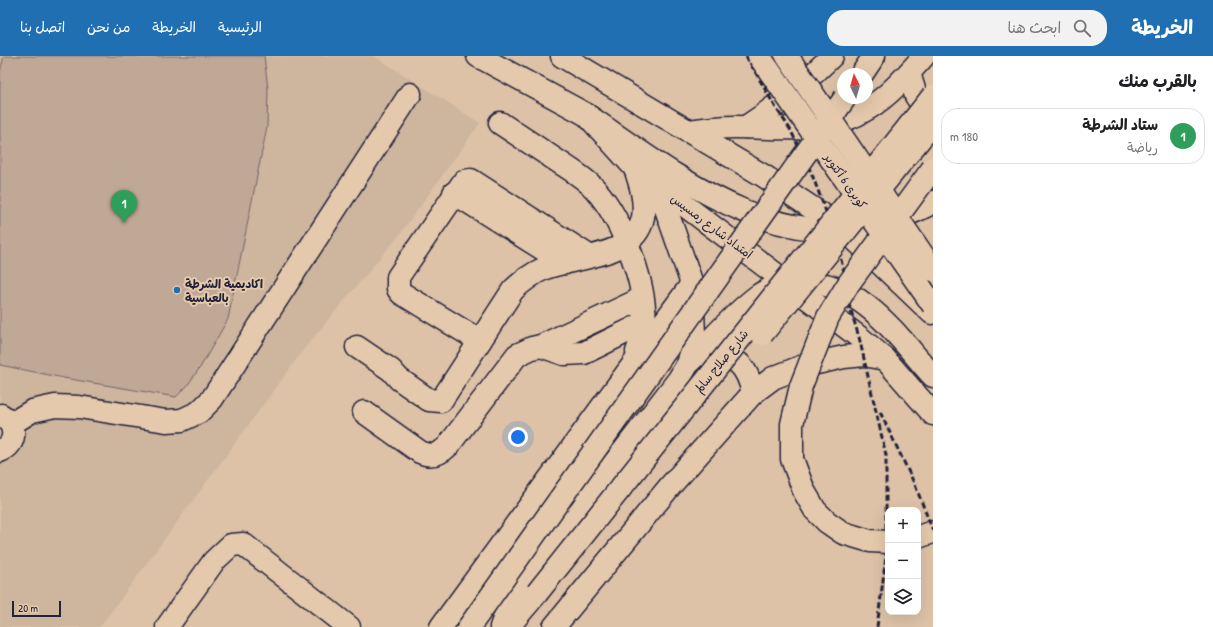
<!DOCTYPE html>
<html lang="ar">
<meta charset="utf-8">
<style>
body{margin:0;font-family:"Patrick Hand","Playpen Sans Arabic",sans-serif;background:#f2f2f2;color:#202124;direction:rtl}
.controls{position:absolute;right:12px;bottom:12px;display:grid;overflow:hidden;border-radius:8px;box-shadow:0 4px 16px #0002}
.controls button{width:36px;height:36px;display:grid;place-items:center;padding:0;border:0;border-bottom:1px solid #e0e0e0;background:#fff;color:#202124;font:20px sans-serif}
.compass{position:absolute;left:837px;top:12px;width:36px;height:36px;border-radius:50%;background:#fff;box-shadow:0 4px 16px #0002;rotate:355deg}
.scale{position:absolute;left:12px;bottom:10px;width:49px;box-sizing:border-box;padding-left:4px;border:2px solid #22223b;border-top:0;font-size:11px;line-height:14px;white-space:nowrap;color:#22223b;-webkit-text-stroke:3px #e5c9ac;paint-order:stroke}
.you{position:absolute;left:518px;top:381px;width:14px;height:14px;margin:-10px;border:3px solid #fff;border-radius:50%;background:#1a73e8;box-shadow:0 0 0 6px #1a73e833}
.badge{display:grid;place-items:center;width:26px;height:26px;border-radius:50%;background:#1f6fb2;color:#fff;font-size:13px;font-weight:700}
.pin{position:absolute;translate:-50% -33px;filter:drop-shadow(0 1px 2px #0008)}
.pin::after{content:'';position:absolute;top:21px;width:14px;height:12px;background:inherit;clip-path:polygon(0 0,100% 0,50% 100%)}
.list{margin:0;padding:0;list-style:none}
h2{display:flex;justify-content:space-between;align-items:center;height:52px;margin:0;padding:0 16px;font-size:17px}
h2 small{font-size:13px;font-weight:400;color:#757577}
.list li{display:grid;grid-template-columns:26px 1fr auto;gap:12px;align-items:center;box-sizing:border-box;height:56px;margin:0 8px 8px;padding:0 8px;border:1px solid #e0e0e0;border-radius:16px}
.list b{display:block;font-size:15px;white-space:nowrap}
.list p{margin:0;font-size:13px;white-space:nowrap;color:#757577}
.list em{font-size:13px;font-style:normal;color:#757577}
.icon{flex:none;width:22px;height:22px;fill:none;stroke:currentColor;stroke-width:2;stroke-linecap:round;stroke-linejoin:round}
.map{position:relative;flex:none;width:933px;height:571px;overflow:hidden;direction:ltr}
header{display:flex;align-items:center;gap:24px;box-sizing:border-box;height:56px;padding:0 20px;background:#1f6fb2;color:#fff}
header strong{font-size:19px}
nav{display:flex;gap:22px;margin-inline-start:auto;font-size:14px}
.search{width:280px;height:36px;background:#f2f2f2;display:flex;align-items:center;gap:10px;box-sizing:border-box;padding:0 14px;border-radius:16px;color:#757577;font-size:15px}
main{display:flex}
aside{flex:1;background:#fff}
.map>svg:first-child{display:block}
.built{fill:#cdb59e}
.green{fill:#bfa896;stroke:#706568}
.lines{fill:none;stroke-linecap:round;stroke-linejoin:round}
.minor-casing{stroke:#22223b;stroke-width:25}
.major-casing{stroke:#22223b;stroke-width:25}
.highway-casing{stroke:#22223b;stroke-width:25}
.minor{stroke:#e5c9ac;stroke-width:22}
.major{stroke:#e5c9ac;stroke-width:22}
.highway{stroke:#e5c9ac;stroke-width:22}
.rail{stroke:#22223b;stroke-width:3;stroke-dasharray:6 3;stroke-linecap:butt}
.highway-bridge-casing{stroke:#22223b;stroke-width:25;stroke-linecap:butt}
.highway-bridge{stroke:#e5c9ac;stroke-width:22}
.poi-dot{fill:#1f6fb2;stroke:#e5c9ac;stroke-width:1.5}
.labels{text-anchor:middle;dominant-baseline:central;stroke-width:4;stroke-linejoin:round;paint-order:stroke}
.street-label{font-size:12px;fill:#22223b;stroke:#e5c9ac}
.poi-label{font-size:12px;font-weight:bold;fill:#22223b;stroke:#e5c9ac;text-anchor:start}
</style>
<header>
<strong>الخريطة</strong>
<div class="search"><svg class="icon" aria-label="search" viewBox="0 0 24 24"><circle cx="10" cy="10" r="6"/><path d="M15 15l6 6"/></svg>ابحث هنا</div>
<nav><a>الرئيسية</a><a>الخريطة</a><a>من نحن</a><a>اتصل بنا</a></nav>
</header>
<main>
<aside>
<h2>بالقرب منك<small></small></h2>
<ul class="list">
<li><span class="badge" style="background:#2e9e5b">1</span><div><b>ستاد الشرطة</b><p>رياضة</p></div><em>180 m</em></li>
</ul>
</aside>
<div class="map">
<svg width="933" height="571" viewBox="0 0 933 571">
<rect width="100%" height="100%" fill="#ddc2a7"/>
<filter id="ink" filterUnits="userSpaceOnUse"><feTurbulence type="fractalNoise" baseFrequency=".025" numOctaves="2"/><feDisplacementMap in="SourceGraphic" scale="8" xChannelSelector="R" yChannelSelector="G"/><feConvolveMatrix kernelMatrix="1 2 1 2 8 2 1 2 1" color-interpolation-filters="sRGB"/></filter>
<g filter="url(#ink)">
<path class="built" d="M0 0H374L480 67 400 178 307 289 100 571H0Z"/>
<path class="green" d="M4 0H264L268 33 267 71 228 263 201 310 187 330 176 341 64 322 0 309V16Z"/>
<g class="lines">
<defs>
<g id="minor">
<path d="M500 67C520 80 539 93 559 106 571 114 585 122 595 133 623 164 651 237 643 278 641 284 639 290 637 296"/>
<path d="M746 71C778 50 805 27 832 0"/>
<path d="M454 137 565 207"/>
<path d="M480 285 401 237 398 233V221L464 125 471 124 589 200"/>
<path d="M541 290 564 298 584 297 644 267"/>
<path d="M357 291 391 314 399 323 429 344 441 345 513 234C522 226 531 218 543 213 575 200 636 202 643 161 646 145 640 127 635 112"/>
<path d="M364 356 420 396C431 401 439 399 448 390L517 299 532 292 541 290 641 243"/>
<path d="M11 368 32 355 55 350 79 351 166 365 182 364 199 356 212 343 410 38"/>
<path d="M0 395C18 388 17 368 1 359"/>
<path d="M167 571 214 505 231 489 243 488 349 571"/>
<path d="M441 571 692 228"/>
</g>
<g id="major">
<path d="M478 0 587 59 635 112 859 281 885 303 933 358"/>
<path d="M562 0 764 120 845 174 932 257"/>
</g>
<g id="highway">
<path d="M909 17 916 40 933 66"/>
<path d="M862 18 874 0"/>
<path d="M587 59C675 119 778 203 892 164 906 159 921 154 933 146"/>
<path d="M687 75C703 73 719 71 735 71 783 71 825 80 869 52 890 39 907 19 924 0"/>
<path d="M707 300C736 297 747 310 753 337"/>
<path d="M689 306C712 284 733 258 759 239 772 230 787 226 802 226 862 226 897 280 933 320"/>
<path d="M918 481 933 476"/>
<path d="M501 571 511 544 522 527 679 323 689 306 694 279 692 228 658 130"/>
<path d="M508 571 537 537"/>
<path d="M554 571 671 429 753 337 773 322 803 310 844 301 864 299 885 303"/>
</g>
</defs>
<use href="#minor" class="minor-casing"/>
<use href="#major" class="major-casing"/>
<use href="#highway" class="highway-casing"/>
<use href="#minor" class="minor"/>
<use href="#major" class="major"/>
<use href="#highway" class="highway"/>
<g class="rail">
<path d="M746 0 776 52 790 73 811 116 833 174 850 238 848 245 859 281 886 399V501L877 571"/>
<path d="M880 356 915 429 933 475"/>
</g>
<defs>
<g id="highway-bridge">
<path d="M759 0 933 249"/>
<path d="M787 0 933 214"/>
<path d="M762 278 933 67"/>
<path d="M888 486 870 485 843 477 827 466 815 454 804 435 792 403V368L801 330 828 261 849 227 933 112"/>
<path d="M537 537 933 40"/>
<path d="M469 571 845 42"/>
</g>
</defs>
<use href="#highway-bridge" class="highway-bridge-casing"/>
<use href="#highway-bridge" class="highway-bridge"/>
</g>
</g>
<circle class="poi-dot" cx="177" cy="234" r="4"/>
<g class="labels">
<g class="street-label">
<text transform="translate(846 125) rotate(55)">كوبرى 6 أكتوبر</text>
<text transform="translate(712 170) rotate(37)">امتداد شارع رمسيس</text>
<text transform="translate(721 305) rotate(-51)">شارع صلاح سالم</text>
</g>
<g class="poi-label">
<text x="185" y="227">اكاديمية الشرطة<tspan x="185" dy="14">بالعباسية</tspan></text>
</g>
</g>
</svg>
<div class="controls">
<button>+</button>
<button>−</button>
<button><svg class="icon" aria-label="layers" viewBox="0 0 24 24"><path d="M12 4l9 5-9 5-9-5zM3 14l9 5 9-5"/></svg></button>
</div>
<svg class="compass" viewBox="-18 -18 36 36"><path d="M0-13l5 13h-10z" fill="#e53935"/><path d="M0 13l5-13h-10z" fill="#757577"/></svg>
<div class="scale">20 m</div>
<div class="you"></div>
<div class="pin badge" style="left:124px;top:167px;background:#2e9e5b">1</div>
</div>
</main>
